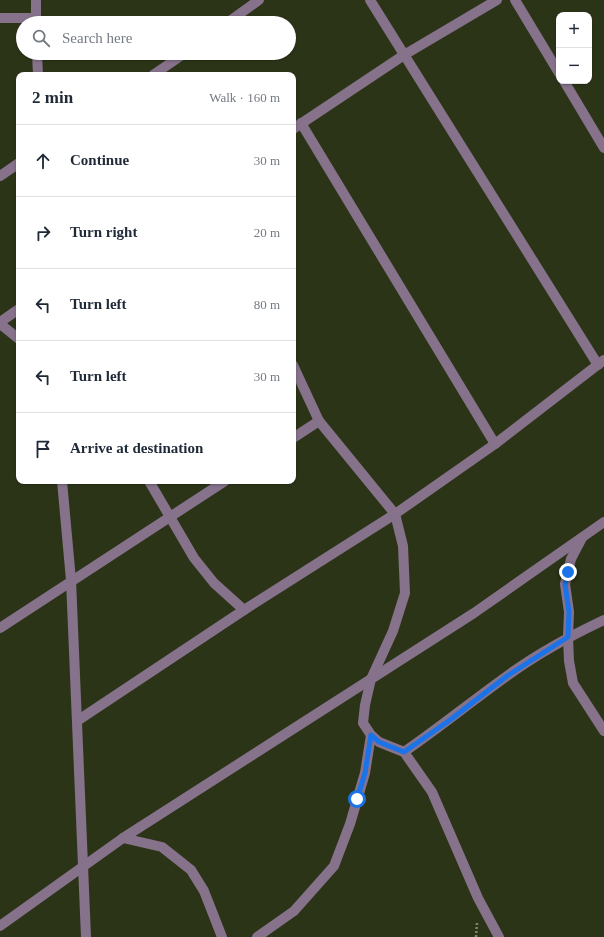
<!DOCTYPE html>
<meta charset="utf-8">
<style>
body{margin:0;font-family:Georgia,serif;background:#f6f6f7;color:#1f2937}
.controls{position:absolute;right:12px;top:12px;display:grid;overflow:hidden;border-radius:8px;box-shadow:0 1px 3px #0004}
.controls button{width:36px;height:36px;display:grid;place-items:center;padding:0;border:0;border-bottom:1px solid #e0e1e3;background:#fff;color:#1f2937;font:20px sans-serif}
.stop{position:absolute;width:12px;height:12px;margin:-9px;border:3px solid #1a73e8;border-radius:50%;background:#fff}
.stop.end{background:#1a73e8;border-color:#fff;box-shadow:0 1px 4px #0008}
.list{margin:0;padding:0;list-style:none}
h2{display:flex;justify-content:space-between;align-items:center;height:52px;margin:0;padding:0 16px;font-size:17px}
h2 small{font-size:13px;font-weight:400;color:#747a83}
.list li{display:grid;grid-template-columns:26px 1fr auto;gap:12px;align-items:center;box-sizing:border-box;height:72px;padding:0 16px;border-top:1px solid #e0e1e3}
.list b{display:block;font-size:15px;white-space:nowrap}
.list em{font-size:13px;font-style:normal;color:#747a83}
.icon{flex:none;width:22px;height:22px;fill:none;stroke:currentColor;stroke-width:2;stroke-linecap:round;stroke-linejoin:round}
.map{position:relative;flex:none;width:604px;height:937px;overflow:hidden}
.search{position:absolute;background:#fff;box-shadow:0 1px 3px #0004;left:16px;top:16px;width:280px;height:44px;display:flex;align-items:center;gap:10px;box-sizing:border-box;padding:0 14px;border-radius:22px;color:#747a83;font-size:15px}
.panel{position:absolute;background:#fff;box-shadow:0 1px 3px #0004;left:16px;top:72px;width:280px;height:412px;border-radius:8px}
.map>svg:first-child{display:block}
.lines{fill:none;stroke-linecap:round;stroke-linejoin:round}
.path{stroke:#7f8670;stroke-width:2.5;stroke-dasharray:2 2;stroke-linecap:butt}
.minor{stroke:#86728b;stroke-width:10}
.route{stroke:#1a73e8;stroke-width:5}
</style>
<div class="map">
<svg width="604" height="937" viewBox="0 0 604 937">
<rect width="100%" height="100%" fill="#2c3418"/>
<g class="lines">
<path class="path" d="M476 937 477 923"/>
<g class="minor">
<path d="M36 0V23"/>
<path d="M370 0 598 365"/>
<path d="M515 0 559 73"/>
<path d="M0 18H36"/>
<path d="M227 23 259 0"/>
<path d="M37 53 38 75"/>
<path d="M153 75 185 53"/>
<path d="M564 81 604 148"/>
<path d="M301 123 495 444"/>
<path d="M293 129 404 55 497 0"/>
<path d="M0 176 19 163"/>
<path d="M0 322 19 309"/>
<path d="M0 324 19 339"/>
<path d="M293 365 319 421 395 514 403 546 405 593 393 631 371 679 365 705 363 723 371 735 379 742 404 752 432 792 478 898 499 937"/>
<path d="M293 438 319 421"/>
<path d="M62 481 71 580 86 937"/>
<path d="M149 481 194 558 214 583 244 610"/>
<path d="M582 538 571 559 565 584 569 612 568 637 569 661 573 683 604 731"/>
<path d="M0 628 225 481"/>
<path d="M77 721 244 610 395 514 495 444 604 360"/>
<path d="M404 752C439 728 472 701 507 676 537 654 570 636 604 620"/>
<path d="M123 838 162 847 191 870 204 891 222 937"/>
<path d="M0 926 123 838 474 613 604 522"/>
<path d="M257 937 294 911 334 866 350 824 365 773 371 735"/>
</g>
</g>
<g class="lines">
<path class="route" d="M357 799 365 773 371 735 379 742 404 752 450 720 507 676 568 637 569 612 565 584 568 572"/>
</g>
</svg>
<div class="controls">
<button>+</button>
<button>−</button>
</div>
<div class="stop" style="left:357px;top:799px"></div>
<div class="stop end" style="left:568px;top:572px"></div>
<div class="search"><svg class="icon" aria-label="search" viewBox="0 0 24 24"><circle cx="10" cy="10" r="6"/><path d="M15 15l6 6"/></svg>Search here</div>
<section class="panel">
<h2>2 min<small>Walk · 160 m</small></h2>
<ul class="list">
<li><svg class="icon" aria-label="ahead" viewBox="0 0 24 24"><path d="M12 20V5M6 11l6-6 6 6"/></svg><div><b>Continue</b></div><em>30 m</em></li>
<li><svg class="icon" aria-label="right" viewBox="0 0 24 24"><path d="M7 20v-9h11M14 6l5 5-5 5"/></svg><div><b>Turn right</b></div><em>20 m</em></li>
<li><svg class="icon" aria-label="left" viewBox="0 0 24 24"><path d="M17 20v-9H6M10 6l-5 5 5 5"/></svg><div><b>Turn left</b></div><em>80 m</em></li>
<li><svg class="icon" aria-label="left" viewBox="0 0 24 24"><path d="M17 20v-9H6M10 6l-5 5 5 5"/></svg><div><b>Turn left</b></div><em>30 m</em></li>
<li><svg class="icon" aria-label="arrive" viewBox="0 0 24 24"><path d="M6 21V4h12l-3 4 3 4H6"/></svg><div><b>Arrive at destination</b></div></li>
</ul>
</section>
</div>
